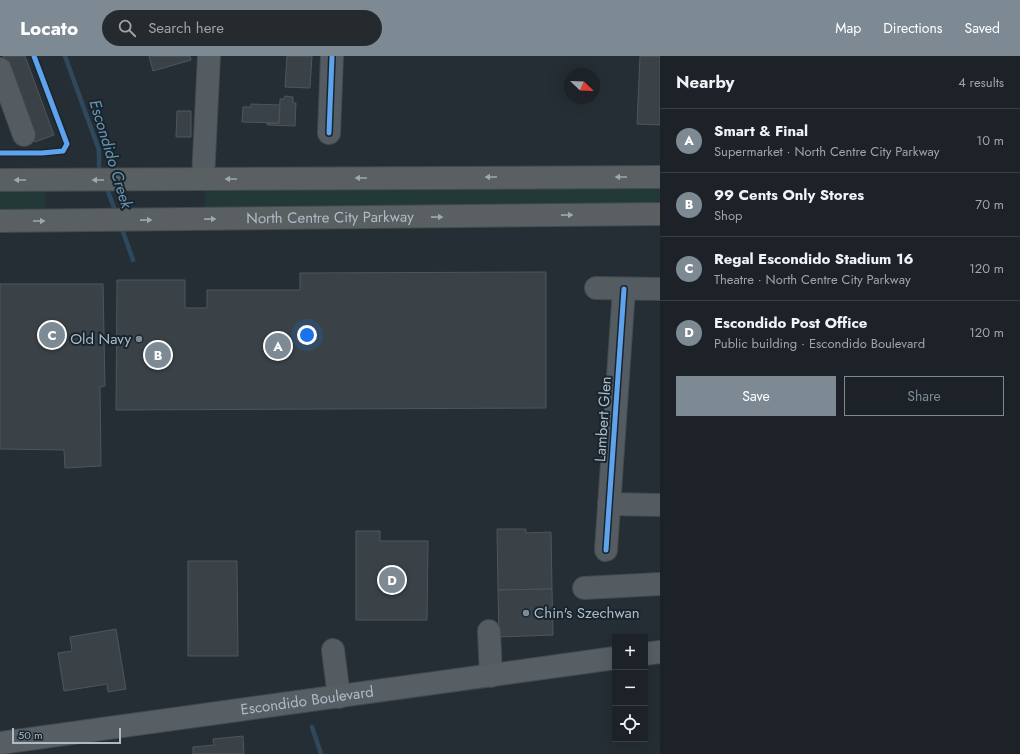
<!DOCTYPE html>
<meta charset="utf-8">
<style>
body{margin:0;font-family:Jost,sans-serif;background:#252a2f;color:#f1f3f6}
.controls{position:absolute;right:12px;bottom:12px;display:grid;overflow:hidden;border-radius:0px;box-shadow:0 4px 16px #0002}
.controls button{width:36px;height:36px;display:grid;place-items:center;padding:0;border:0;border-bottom:1px solid #3a3f44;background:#1c2227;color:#f1f3f6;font:20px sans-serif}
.compass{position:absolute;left:564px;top:12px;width:36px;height:36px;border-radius:50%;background:#1c2227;box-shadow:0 4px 16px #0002;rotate:113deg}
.scale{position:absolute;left:12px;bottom:10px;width:109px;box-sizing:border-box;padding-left:4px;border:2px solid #adbbc7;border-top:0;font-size:11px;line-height:14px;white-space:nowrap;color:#adbbc7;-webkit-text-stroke:3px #18252f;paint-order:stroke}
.you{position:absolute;left:307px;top:279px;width:14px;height:14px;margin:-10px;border:3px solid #fff;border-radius:50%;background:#1a73e8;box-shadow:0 0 0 6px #1a73e833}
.badge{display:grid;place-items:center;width:26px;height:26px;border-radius:50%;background:#7d8a94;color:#fff;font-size:13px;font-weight:700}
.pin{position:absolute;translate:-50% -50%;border:2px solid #fff;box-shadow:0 1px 4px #0006}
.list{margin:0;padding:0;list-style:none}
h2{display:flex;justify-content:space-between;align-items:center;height:52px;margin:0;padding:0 16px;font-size:17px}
h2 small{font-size:13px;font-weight:400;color:#a0a4a7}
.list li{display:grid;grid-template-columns:26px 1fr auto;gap:12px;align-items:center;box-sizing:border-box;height:64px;padding:0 16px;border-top:1px solid #3a3f44}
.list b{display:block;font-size:15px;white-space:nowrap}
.list p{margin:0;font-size:13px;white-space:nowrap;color:#a0a4a7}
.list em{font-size:13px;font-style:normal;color:#a0a4a7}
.actions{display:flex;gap:8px;padding:12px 16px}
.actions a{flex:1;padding:9px 0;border:1px solid #7d8a94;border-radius:0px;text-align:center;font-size:14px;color:#7d8a94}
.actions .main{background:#7d8a94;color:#fff}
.icon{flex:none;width:22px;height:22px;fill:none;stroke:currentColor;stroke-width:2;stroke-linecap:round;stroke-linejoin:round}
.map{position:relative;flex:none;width:660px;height:698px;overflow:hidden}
header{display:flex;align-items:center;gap:24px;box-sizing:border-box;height:56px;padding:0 20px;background:#7d8a94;color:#fff}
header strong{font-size:19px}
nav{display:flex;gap:22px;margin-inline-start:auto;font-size:14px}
.search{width:280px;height:36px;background:#252a2f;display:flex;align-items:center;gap:10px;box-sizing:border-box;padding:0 14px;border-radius:22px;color:#a0a4a7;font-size:15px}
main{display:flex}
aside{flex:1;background:#1c2227}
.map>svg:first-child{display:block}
.green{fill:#223938}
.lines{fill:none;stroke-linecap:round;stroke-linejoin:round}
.stream{stroke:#2e495d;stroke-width:4.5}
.building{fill:#3a4248;stroke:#4c565c}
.minor-casing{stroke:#434a4e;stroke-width:24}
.major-casing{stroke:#424b51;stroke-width:24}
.highway-casing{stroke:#414a50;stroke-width:24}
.minor{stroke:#545c62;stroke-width:22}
.major{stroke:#575e64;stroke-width:22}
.highway{stroke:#5a5f61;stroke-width:22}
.cycleway-casing{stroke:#18252f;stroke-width:8}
.cycleway{stroke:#60a3ed;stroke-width:5}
.oneway{fill:#9ca9b3}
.poi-dot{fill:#7d8a94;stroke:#18252f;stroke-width:1.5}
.labels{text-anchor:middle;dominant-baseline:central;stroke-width:4;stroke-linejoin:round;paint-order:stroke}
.street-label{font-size:15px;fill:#adbbc7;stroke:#18252f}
.poi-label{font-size:15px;fill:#adbbc7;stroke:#18252f;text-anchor:end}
.water-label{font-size:16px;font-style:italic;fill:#6a93ae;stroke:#18252f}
</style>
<header>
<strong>Locato</strong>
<div class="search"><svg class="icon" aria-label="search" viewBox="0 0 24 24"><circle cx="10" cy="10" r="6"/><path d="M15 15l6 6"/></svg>Search here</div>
<nav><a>Map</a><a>Directions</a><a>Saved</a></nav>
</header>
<main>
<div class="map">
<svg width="660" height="698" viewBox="0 0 660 698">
<rect width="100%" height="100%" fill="#252e34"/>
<g class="green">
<rect x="0" y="132" width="45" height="24"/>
<path d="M205 132H660V145L638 148 205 155Z"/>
</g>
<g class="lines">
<g class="stream">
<path d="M65 0 99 94V111L101 118"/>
<path d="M106 130 116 157"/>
<path d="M121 170 133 204"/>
<path d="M312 671 321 698"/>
</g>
</g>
<g class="building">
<path d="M3 0H25L54 79 35 86Z"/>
<path d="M149 0H190L191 4 153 15Z"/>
<path d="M287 0H312L310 32 285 31Z"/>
<path d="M640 0H660V69L637 68Z"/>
<path d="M285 40 293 41V47H296L295 70 267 69V67H279L280 43H284Z"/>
<path d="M251 48 280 49 279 67 242 66 243 51H251Z"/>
<path d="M177 55H191V81H176Z"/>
<path d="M546 216V352L116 354 117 224H185V252H207V234H300V217Z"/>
<path d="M0 228H103L105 330 100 331 101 410 65 412 64 394 0 393Z"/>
<path d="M497 473H526V477L551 476 552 533 498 534Z"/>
<path d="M356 475H380V485H428L427 564H356Z"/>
<path d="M188 505H237L238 600H188Z"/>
<path d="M552 533 553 579 499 581 498 534Z"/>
<path d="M116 573 126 633 108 636 107 628 64 635 58 597 72 595 70 581Z"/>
<path d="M243 680 244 698H193V691L214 689 213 683Z"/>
</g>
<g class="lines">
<defs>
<g id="minor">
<path d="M0 13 24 79"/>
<path d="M329 77 332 0"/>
<path d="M203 123 209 0"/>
<path d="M596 232 660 233"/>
<path d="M609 448 660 449"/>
<path d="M606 494 624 233"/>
<path d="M584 532 660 528"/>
<path d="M489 575 491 620"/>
<path d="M333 594 339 641"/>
</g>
<g id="major">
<path d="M645 598 660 596"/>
<path id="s1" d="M0 687 615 602"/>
</g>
<g id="highway">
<path d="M0 124 660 121"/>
<path id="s2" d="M0 165 660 158"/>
</g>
</defs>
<use href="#minor" class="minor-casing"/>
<use href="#major" class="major-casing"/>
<use href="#highway" class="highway-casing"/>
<use href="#minor" class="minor"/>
<use href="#major" class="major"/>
<use href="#highway" class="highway"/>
<defs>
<g id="cycleway">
<path d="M329 77 332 0"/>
<path d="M0 97H42L63 95 67 88 34 0"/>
<path d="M606 494 624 233"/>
</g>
</defs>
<use href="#cycleway" class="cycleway-casing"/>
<use href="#cycleway" class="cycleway"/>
</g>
<defs><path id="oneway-solid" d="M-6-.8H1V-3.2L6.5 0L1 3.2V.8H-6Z"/></defs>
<g class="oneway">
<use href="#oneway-solid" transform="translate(491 121) rotate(180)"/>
<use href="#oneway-solid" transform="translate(621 121) rotate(-180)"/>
<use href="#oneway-solid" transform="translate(361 122) rotate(180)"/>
<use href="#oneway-solid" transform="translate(231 123) rotate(180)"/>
<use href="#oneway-solid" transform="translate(20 124) rotate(180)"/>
<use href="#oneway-solid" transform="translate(98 124) rotate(180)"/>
<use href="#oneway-solid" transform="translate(567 159) rotate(-1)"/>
<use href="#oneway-solid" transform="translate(437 161) rotate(-1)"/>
<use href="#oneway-solid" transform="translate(210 163) rotate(-1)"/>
<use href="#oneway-solid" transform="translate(146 164) rotate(-1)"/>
<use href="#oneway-solid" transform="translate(39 165)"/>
</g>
<g class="poi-dot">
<circle cx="139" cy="283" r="4"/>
<circle cx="526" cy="557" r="4"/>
</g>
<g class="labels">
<g class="street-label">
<text stroke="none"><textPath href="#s2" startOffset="330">North Centre City Parkway</textPath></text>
<text transform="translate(603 363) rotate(-86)">Lambert Glen</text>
<text stroke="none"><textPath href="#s1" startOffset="310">Escondido Boulevard</textPath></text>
</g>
<g class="poi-label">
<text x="131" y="283">Old Navy</text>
<text x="534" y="557" text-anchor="start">Chin's Szechwan</text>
</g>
<g class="water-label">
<text transform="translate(111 98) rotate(73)">Escondido Creek</text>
</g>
</g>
</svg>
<div class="controls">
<button>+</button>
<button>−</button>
<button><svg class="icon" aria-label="locate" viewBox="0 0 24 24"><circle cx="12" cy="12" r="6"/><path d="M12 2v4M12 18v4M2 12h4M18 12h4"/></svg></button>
</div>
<svg class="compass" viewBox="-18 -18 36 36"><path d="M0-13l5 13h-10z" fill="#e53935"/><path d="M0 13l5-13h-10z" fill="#a0a4a7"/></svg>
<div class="scale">50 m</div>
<div class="you"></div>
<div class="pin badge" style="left:278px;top:290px">A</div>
<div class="pin badge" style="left:158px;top:299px">B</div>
<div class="pin badge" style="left:52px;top:279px">C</div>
<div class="pin badge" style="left:392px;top:524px">D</div>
</div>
<aside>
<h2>Nearby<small>4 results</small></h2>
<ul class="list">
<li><span class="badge">A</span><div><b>Smart &amp; Final</b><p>Supermarket · North Centre City Parkway</p></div><em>10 m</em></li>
<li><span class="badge">B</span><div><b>99 Cents Only Stores</b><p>Shop</p></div><em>70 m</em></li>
<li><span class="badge">C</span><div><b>Regal Escondido Stadium 16</b><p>Theatre · North Centre City Parkway</p></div><em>120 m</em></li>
<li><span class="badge">D</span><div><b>Escondido Post Office</b><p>Public building · Escondido Boulevard</p></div><em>120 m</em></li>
</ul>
<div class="actions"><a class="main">Save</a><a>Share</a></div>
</aside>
</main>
